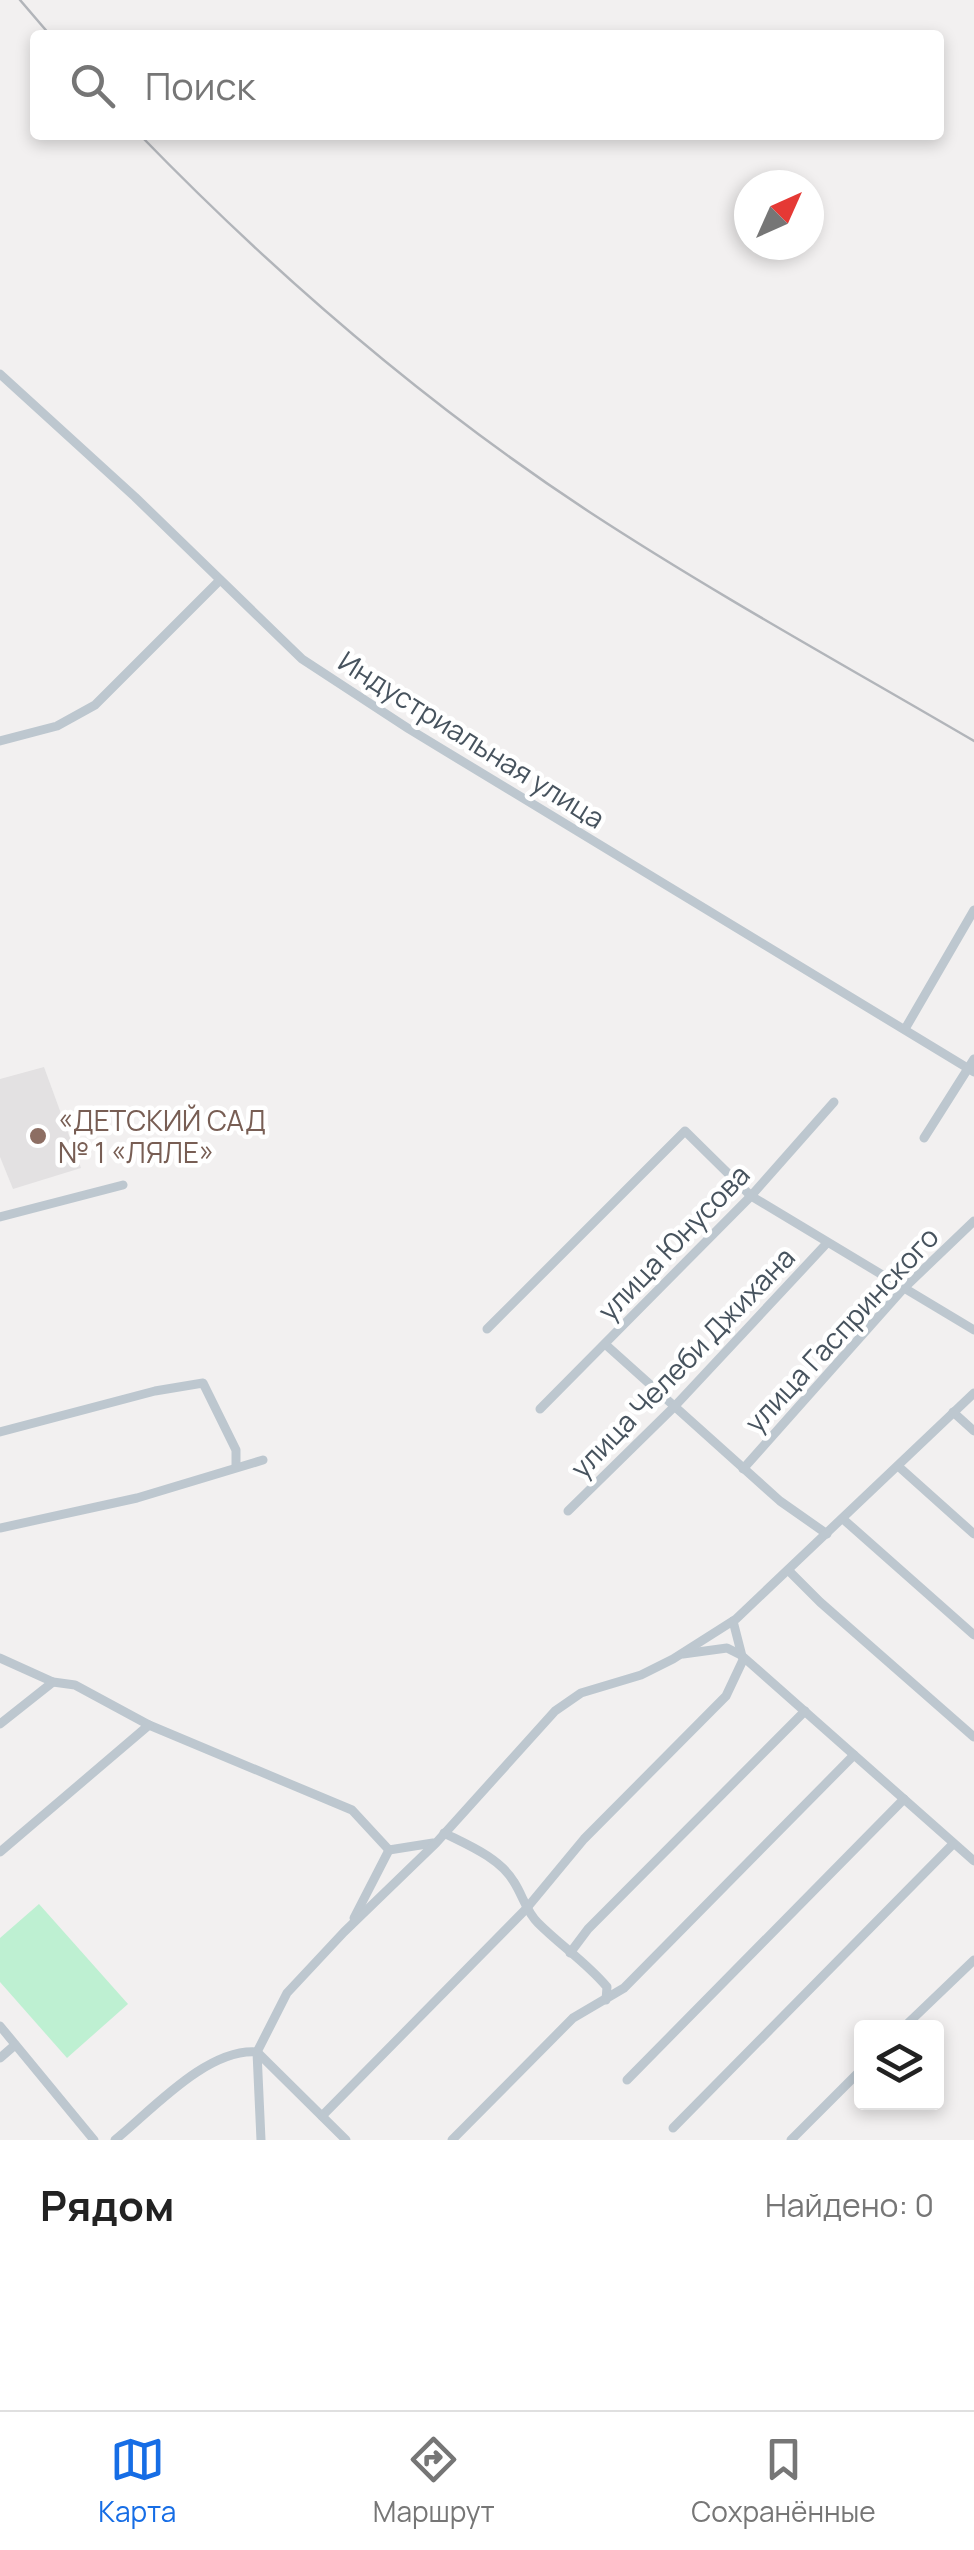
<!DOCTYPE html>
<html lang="ru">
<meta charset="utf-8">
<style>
body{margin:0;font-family:Manrope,sans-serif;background:#f2f2f2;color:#222}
.controls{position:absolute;right:30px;bottom:30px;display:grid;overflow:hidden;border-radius:10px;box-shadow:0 5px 15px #0003}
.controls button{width:90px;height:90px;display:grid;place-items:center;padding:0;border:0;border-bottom:2px solid #e0e0e0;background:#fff;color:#222;font:50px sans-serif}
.compass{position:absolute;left:734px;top:170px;width:90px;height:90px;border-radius:50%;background:#fff;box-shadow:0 5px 15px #0003;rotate:45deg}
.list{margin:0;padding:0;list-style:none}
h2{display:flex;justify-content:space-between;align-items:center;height:130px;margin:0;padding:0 40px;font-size:42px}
h2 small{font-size:32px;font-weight:400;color:#767676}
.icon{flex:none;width:55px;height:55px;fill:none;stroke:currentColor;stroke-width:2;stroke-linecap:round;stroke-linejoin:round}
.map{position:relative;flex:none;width:974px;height:2140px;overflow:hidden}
.search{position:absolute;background:#fff;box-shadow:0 5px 15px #0003;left:30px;right:30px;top:30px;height:110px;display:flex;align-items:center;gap:25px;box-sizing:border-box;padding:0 35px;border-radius:10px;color:#767676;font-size:38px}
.sheet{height:270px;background:#fff}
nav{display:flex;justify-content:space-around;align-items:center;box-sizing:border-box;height:140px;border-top:2px solid #e0e0e0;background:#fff;font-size:28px;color:#767676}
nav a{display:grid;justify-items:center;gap:5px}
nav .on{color:#166de5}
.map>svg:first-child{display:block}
.education{fill:#e3e1e2}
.green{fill:#bef0d2}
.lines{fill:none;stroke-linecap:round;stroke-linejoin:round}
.minor{stroke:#bdc7cf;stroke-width:9}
.rail{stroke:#b2b5ba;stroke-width:2.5}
.education-dot{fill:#8d6e63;stroke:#fff;stroke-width:4}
.labels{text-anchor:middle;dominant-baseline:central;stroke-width:9;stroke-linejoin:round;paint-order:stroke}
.street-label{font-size:28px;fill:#47535e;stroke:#fff}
.education-label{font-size:28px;fill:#785e54;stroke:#fff;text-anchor:start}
</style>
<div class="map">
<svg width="974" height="2140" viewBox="0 0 974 2140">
<rect width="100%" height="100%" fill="#f2f0f0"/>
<path class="education" d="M44 1067 81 1168 13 1189 0 1157V1079Z"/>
<path class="green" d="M39 1904 128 2004 67 2058 0 1982V1938Z"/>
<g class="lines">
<g class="minor">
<path d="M0 374 135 497 302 659 409 729 974 1072"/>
<path d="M0 741 57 726 95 705 220 580"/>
<path d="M905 1029 974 910"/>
<path d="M924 1138 974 1059"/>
<path d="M0 1217 123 1185"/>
<path d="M487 1329 685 1131 751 1196 974 1330"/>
<path d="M605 1344 780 1501 827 1534"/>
<path d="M540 1409 751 1196 834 1102"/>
<path d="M953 1412 974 1431"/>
<path d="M0 1432 155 1391 203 1383 236 1450V1467"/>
<path d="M898 1466 974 1534"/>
<path d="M743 1469 903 1289 974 1221"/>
<path d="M568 1511 674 1407 827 1243"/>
<path d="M843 1519 974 1635"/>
<path d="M0 1528 137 1498 263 1460"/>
<path d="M789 1571 820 1602 974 1737"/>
<path d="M683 1654 727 1648 741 1655 974 1861"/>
<path d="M0 1658 53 1682 75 1685 149 1725 352 1810 389 1850 433 1843"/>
<path d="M0 1724 53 1682"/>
<path d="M444 1833C468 1845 500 1858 514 1882 523 1896 526 1911 538 1923 561 1946 586 1962 607 1987L606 2000"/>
<path d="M0 1852 149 1725"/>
<path d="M354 1918 389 1850"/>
<path d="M570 1953 588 1929 805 1711"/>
<path d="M0 2026 94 2140"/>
<path d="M903 2028 974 1960"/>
<path d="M257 2052 346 2140"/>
<path d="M0 2058 15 2045"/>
<path d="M627 2080 904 1799"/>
<path d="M322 2116 526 1909 584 1839 726 1696 743 1660 733 1621"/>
<path d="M673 2128 953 1844"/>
<path d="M115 2140C152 2110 207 2048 257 2052"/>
<path d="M261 2140 257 2052 287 1993 344 1932 436 1843 555 1711 581 1693 641 1675 673 1659 736 1619 974 1393"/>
<path d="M452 2140 573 2018 624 1988 854 1755"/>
<path d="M791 2140 862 2069"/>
</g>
<g class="rail">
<path d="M20 0 50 35"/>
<path d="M140 135C276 275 428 406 591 513 715 594 846 666 974 741"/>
</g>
</g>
<circle class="education-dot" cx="38" cy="1136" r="10"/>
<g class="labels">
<g class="street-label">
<text transform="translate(472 739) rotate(32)">Индустриальная улица</text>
<text transform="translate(673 1242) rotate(-46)">улица Юнусова</text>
<text transform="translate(841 1329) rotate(-47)">улица Гаспринского</text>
<text transform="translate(682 1362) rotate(-46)">улица Челеби Джихана</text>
</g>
<g class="education-label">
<text x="58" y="1120">«ДЕТСКИЙ САД<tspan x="58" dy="32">№ 1 «ЛЯЛЕ»</tspan></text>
</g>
</g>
</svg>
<div class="controls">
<button><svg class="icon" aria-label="layers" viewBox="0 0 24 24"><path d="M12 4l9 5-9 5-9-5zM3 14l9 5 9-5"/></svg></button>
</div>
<svg class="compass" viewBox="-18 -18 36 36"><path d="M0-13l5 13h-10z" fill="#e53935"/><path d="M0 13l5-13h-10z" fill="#767676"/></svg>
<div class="search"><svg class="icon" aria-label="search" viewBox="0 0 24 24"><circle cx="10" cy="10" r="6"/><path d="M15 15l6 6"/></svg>Поиск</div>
</div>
<section class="sheet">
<h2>Рядом<small>Найдено: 0</small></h2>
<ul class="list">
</ul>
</section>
<nav>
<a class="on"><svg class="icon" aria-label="map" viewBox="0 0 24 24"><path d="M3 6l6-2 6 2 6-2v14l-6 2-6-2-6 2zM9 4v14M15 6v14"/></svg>Карта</a>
<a><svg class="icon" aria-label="directions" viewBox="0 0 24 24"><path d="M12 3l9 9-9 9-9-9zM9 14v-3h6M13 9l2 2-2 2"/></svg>Маршрут</a>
<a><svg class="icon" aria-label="saved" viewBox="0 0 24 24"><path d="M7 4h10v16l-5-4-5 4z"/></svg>Сохранённые</a>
</nav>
